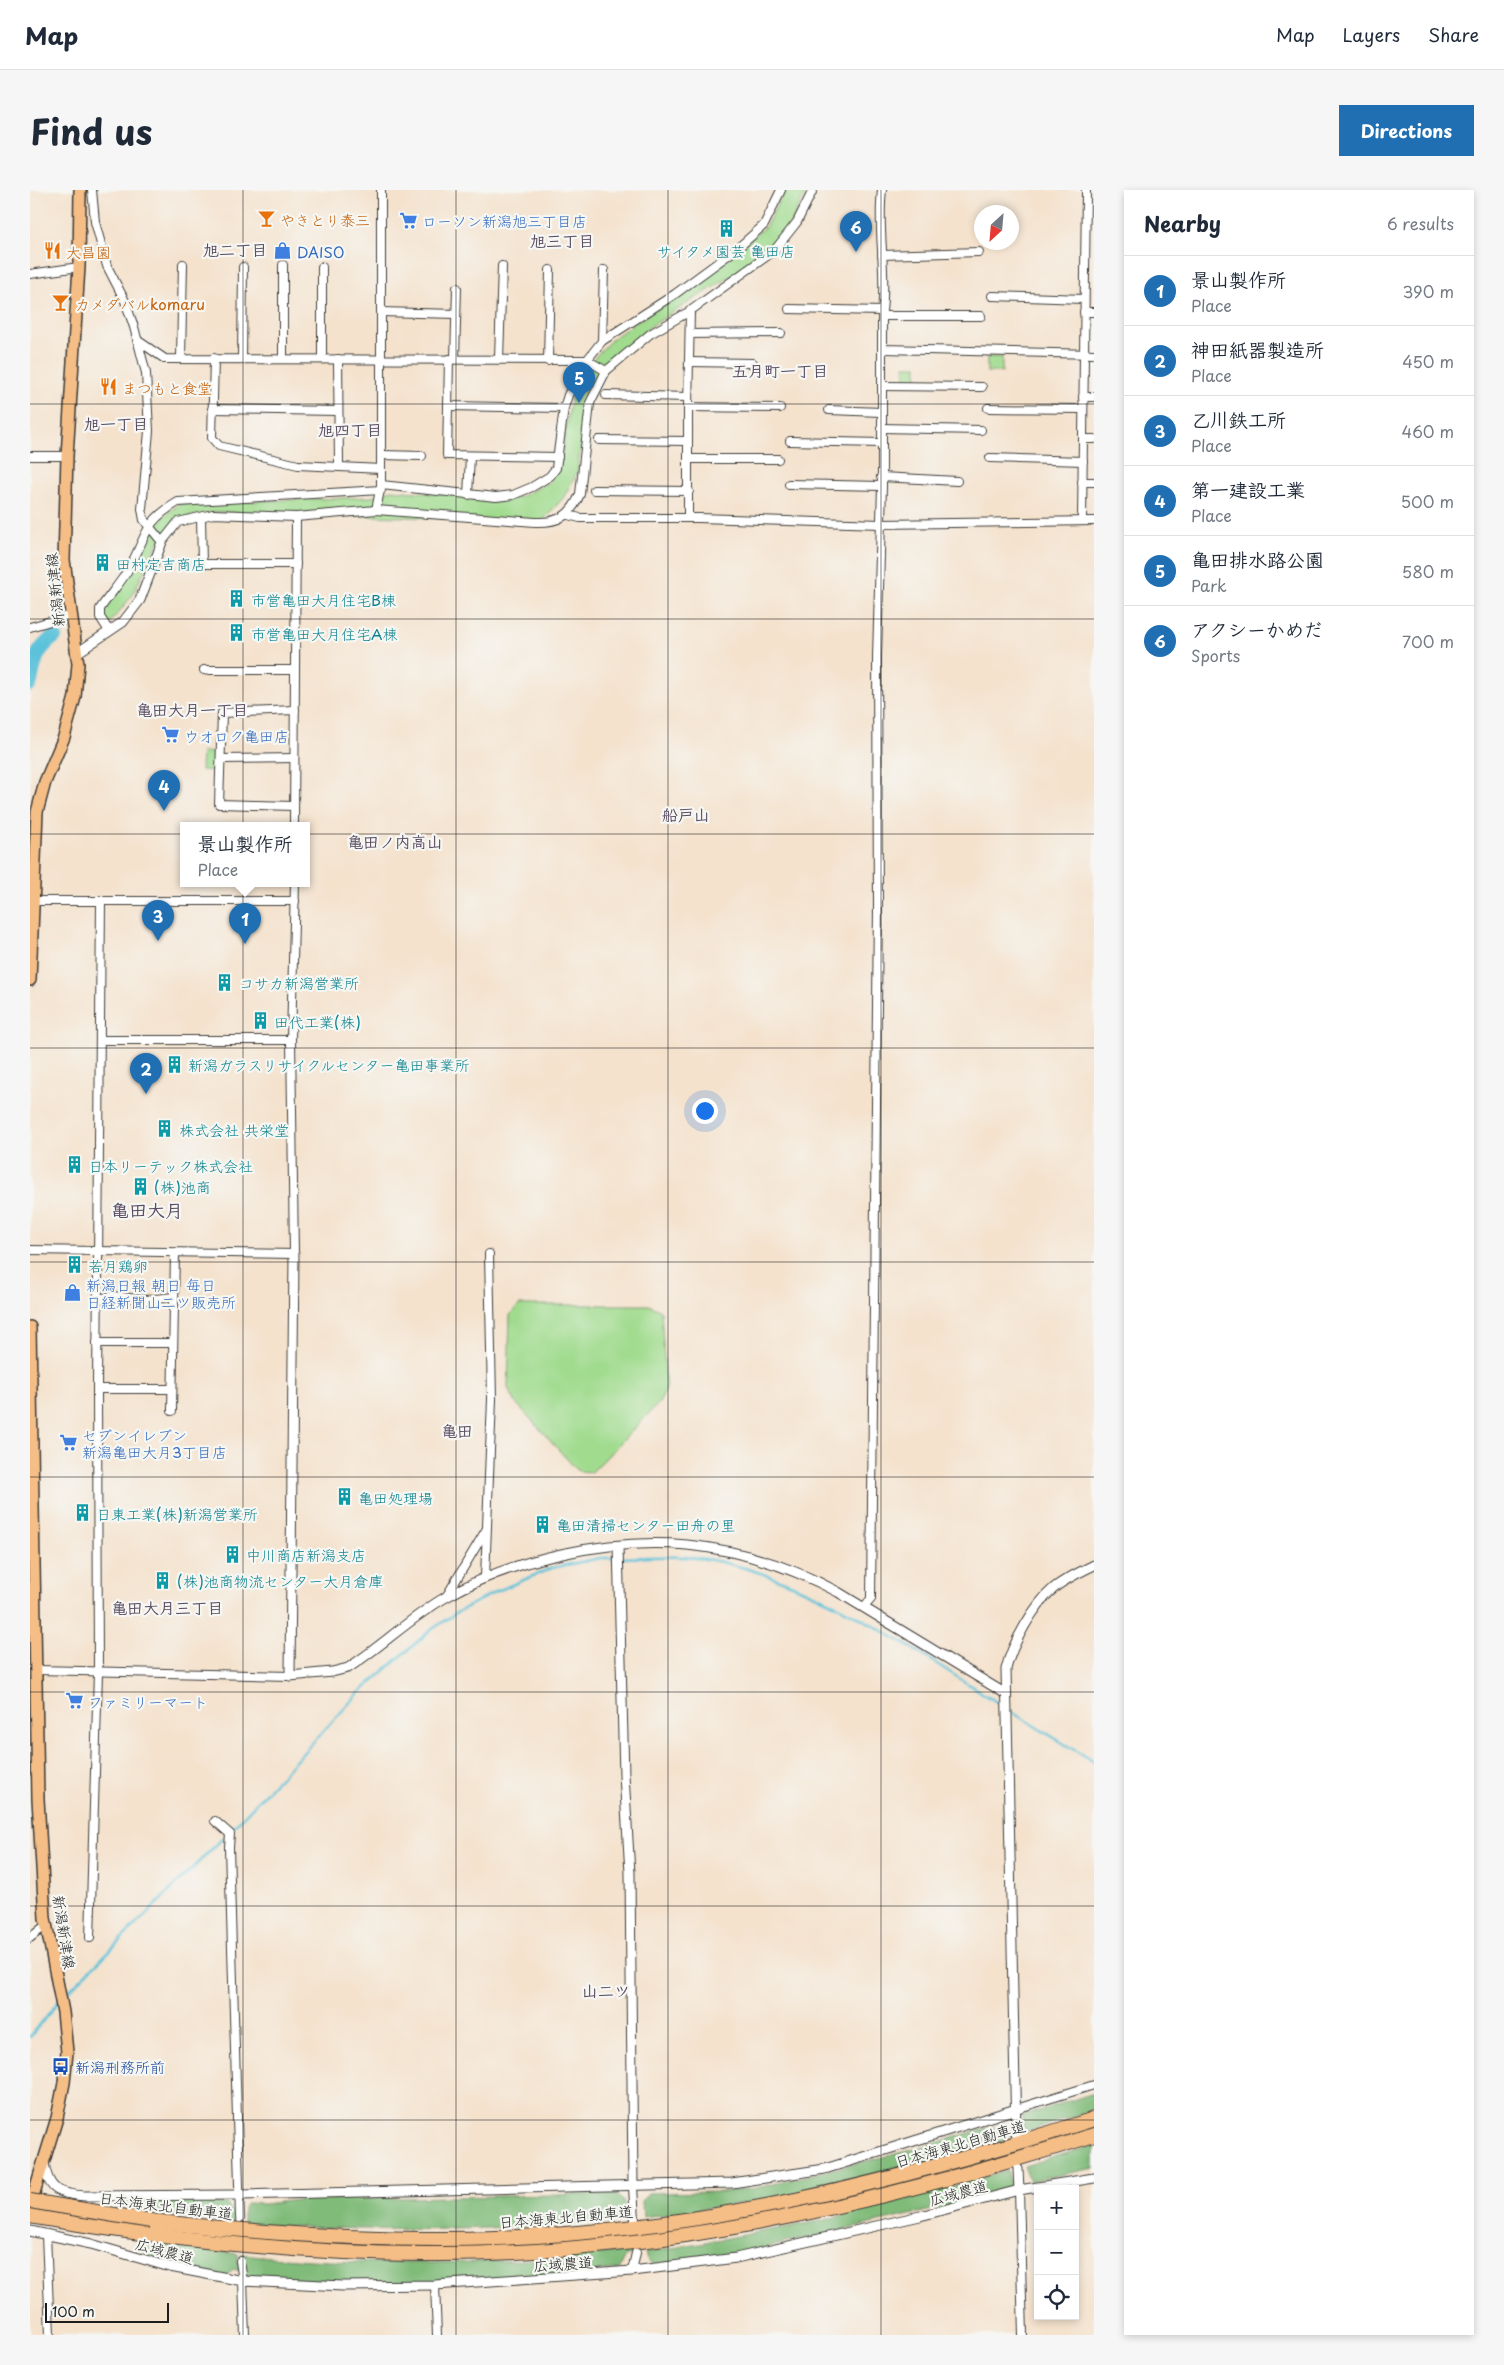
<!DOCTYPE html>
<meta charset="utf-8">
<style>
body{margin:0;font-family:"Playpen Sans","Klee One",sans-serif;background:#f6f6f7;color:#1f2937}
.controls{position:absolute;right:15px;bottom:15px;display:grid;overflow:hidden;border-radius:0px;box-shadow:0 2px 8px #0003}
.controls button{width:45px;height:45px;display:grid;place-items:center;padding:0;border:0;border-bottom:1px solid #e0e1e3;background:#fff;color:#1f2937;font:25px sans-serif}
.compass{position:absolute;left:944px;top:15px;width:45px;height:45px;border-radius:50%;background:#fff;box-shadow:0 2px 8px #0003;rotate:206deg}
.scale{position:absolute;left:15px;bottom:12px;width:124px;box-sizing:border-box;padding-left:5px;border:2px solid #1c1c1c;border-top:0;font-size:14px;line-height:18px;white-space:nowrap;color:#1c1c1c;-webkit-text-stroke:4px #f6f6f2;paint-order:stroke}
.you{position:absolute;left:674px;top:920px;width:18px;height:18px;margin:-12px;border:4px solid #fff;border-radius:50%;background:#1a73e8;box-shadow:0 0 0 8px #1a73e833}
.badge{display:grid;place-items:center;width:32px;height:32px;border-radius:50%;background:#1f6fb2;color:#fff;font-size:16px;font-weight:700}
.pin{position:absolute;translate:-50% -41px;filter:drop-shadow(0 1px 2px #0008)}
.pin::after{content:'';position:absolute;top:26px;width:18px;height:15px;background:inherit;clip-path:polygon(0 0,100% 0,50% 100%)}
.popup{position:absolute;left:150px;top:632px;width:130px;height:65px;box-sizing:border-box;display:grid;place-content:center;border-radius:0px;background:#fff;filter:drop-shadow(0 1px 4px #0005);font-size:16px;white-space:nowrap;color:#747a83}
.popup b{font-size:19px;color:#1f2937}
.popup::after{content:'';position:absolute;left:50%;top:100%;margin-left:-10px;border:10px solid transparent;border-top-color:#fff}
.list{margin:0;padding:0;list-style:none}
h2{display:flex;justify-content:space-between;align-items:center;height:65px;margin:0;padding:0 20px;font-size:21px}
h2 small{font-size:16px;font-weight:400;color:#747a83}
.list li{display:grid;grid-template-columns:32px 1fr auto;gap:15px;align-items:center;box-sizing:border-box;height:70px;padding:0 20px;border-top:1px solid #e0e1e3}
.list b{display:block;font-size:19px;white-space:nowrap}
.list p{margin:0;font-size:16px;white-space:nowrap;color:#747a83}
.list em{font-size:16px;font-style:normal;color:#747a83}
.icon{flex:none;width:28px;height:28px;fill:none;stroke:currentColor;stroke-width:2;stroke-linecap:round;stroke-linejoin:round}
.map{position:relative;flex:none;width:1064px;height:2145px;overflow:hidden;border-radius:0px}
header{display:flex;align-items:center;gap:30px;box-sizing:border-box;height:70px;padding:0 25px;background:#fff;border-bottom:1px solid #e0e1e3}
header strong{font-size:24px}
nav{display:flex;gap:28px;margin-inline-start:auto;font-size:18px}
.intro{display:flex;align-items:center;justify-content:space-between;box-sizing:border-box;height:120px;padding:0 30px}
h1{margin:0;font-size:35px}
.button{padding:12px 22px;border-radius:0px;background:#1f6fb2;color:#fff;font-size:18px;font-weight:700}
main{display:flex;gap:30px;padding:0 30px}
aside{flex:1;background:#fff;border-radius:0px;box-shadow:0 2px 8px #0003}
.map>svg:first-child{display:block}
.green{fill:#a0db8e;stroke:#5e7c55}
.forest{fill:#80bb79;stroke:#4e6c4a}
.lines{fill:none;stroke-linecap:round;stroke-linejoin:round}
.stream{stroke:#5cc2da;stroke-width:2.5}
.river{stroke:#5cc2da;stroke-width:15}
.minor-casing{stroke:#3c3a37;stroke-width:10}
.tertiary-casing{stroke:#3c3a37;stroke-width:11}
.primary-casing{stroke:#3c3a37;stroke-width:14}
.motorway-casing{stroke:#3c3a37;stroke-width:16}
.minor{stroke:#fff;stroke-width:8}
.tertiary{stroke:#fff;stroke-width:9}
.primary{stroke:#f5be86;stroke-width:11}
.motorway{stroke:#f5be86;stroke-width:14}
.motorway-bridge-casing{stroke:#3c3a37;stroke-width:16;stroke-linecap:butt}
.motorway-bridge{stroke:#f5be86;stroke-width:14}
.grid{fill:none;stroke:#1c1c1c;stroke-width:1;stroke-opacity:0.55}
.labels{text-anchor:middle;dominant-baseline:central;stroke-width:4.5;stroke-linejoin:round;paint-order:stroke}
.food-label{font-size:15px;fill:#c56008;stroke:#f6f6f2;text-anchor:start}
.shop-label{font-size:15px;fill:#366cbe;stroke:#f6f6f2;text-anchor:start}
.culture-label{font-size:15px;fill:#0d838f;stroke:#f6f6f2;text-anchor:start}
.street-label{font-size:15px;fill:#1c1c1c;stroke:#f6f6f2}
.transit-label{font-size:15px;fill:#164399;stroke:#f6f6f2;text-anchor:start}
.neighbourhood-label{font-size:16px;font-weight:bold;fill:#594b62;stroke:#f6f6f2}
.quarter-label{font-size:18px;font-weight:bold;fill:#594b62;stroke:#f6f6f2}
</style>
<header>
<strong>Map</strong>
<nav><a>Map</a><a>Layers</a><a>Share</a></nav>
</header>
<div class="intro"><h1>Find us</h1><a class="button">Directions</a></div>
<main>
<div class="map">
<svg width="1064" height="2145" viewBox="0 0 1064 2145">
<rect width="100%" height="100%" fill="#f6f6f2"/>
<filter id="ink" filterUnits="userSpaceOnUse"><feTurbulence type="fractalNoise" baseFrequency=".02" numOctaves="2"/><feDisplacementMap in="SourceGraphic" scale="10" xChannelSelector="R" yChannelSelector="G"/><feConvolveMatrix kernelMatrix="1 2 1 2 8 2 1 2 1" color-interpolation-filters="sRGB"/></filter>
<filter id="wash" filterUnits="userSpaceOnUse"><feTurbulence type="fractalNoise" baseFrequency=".0096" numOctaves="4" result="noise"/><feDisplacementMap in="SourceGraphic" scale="20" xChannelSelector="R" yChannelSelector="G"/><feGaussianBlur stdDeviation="1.12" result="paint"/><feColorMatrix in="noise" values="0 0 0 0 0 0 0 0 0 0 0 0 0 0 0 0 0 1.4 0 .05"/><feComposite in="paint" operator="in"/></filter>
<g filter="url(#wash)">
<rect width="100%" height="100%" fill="#f4e2cd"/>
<g class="green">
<path d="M755 0H777L763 29 751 47 722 73 621 136 579 173 556 218 547 283 534 307 509 335 449 329 185 322 147 329 127 355 102 406 79 434 73 427 74 418 124 334 149 314 341 307 361 300 473 309 490 307 518 293 530 275 541 208 564 168 583 148 691 75 736 36Z"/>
<rect x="957" y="167" width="15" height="15"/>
<rect x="875" y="176" width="12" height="16"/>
<path d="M172 562 189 563 188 581 171 580Z"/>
<path d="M489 1115H619L631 1121 636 1199 629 1213 562 1282 548 1281 486 1213 478 1198 480 1125Z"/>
</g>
<g class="forest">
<path d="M1064 1903V1920L993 1943V1926Z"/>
<path d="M959 1937H970L978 1944 977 1949 888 1975 738 2010 613 2027 612 2011 618 2003 691 2002 727 1998 885 1959Z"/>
<path d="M1064 1955V1978L1000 1991 994 1976Z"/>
<path d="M977 1980 981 1995 946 2010 694 2067 624 2076 617 2069 615 2063 790 2031 889 2006Z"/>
<path d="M576 2004C594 2005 596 2013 595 2029 468 2041 341 2043 213 2033V2017L217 2013 234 2014 267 2010Z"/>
<path d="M128 2011 197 2013 208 2033 115 2023 121 2013Z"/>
<path d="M110 2050 208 2064 209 2081 203 2079 196 2087 166 2081 116 2066 111 2060Z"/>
<path d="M601 2060 602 2065 596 2067 589 2080 485 2088 343 2094C333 2089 327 2094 316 2094 313 2094 309 2091 305 2091 276 2090 243 2097 216 2086L213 2078 212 2064C289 2073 365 2074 443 2072 496 2070 549 2068 601 2060Z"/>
</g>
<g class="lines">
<g class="stream">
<path d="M591 1368C618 1367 656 1365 682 1370 791 1392 881 1459 973 1516"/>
<path d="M980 1521 1064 1572"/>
<path d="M34 1806 197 1644 329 1503 401 1440 426 1423 465 1402 522 1378 570 1368H585"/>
<path d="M0 1847 28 1812"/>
</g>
<path class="river" d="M0 494C5 470 5 461 25 446"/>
</g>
</g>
<g filter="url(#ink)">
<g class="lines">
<defs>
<g id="minor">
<path d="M62 0 65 32 77 76 95 111 104 137 116 183 119 241 112 319 114 330 132 352 148 332 183 324 266 327 346 320 505 332C528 333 541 326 550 304L560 213 576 181 620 144 660 121 744 61 767 32 783 0"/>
<path d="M852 65 949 62"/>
<path d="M0 84 49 77"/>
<path d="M962 106 1054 109"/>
<path d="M759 119 852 121"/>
<path d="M351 122 426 124"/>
<path d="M1054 122H1064"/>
<path d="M853 126H951"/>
<path d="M660 144 751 143"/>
<path d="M107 150 135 169 557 170 576 181"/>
<path d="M572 151 574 80"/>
<path d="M853 159 1064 164"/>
<path d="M151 167 153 74"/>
<path d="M184 168 182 248 189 256 268 275 351 279"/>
<path d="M425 168 427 98"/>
<path d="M212 169 213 77"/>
<path d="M253 169V75"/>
<path d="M292 169V77"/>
<path d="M308 169 309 277"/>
<path d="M419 169 417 265 528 267"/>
<path d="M469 169 472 76"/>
<path d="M518 171 520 80"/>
<path d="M659 172 723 173"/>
<path d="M852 196 952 197"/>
<path d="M576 205 658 207"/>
<path d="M1053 207H1064"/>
<path d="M418 216 534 218"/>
<path d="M658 217 750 218"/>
<path d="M958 218 1053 219"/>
<path d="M182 219 307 221"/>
<path d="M799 220 851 222"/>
<path d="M851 238 951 240"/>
<path d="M1053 249H1064"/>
<path d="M569 250 658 251"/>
<path d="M760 251 851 253"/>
<path d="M351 265 392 266"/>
<path d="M0 266H37"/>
<path d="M960 268 1053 271"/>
<path d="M658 269H748"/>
<path d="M851 287 927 291"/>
<path d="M1052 292H1064"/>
<path d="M759 294 852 296"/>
<path d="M351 295 466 307 483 305 502 297 520 286 526 278 534 218 538 205 557 170 572 151 645 104 709 57 734 35 751 0"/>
<path d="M564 300 659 301"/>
<path d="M438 305 440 266"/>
<path d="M346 320 351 295V0"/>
<path d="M538 325 550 328H669L851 334 1064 331"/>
<path d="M171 327 172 374H266"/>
<path d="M658 328V217L660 121"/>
<path d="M1052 331 1056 0"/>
<path d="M0 437 41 425"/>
<path d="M79 441 70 427V419C79 405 91 393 99 378 117 347 112 333 148 312L351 300"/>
<path d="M174 480H265"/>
<path d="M192 569 264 568"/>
<path d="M264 616 189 614 192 523 265 520"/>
<path d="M264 635 266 327"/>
<path d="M4 711H265"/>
<path d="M71 850H261"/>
<path d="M0 1060 264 1064 261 850 265 693"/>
<path d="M68 1109 83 1106 116 1110 144 1107"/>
<path d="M67 1153H143"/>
<path d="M67 1199H142"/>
<path d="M142 1221 145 1063"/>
<path d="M455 1388 462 1209 459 1064"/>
<path d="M416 1407 456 1340"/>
<path d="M834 1417 841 1409 848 717 847 467 852 296V121C857 81 847 40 852 0"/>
<path d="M7 1480 260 1486"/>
<path d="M185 1631 200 1644 199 1657 210 2028"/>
<path d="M0 1748 16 1735"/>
<path d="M60 1748 68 1482 67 1199 71 710"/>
<path d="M986 1919 1064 1895"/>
<path d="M603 1997 605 2030"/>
<path d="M989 2000 993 2145"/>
<path d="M16 2044 20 2145"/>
<path d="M210 2071 213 2091 215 2145"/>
<path d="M602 2081 606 2063"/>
<path d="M405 2095 407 2145"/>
</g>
<g id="tertiary">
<path d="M47 463 93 432 110 410 132 352"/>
<path d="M264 1064 260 1486 302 1482 318 1478C352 1456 381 1427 416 1407 485 1368 578 1348 657 1355 710 1360 761 1377 808 1402L976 1504"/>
<path d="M588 1356 594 1585 600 1683 603 1997"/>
<path d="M986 1944 976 1479C982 1454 1004 1415 1024 1398 1036 1388 1050 1382 1064 1375"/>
<path d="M14 1973C18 2000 28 2004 55 2006L209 2005 702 1993 795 1979 986 1919"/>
<path d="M988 1979 989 2000"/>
<path d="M0 2041 61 2054 140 2077 213 2091 313 2096 405 2095 602 2081 706 2068 890 2026 989 2000 1064 1988"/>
</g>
<g id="primary">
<path d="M0 790 7 622 15 592 34 547 45 507 48 474 34 370 37 266 49 77 50 0"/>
<path d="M0 1137 8 1609 15 1728 33 1822 37 1862 34 1893 27 1928 0 2016"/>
</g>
<g id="motorway">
<path d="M0 2026C136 2049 272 2065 410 2064 634 2064 852 2013 1064 1945"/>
<path d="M121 2031C237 2044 351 2052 467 2048 672 2041 870 1991 1064 1929"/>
</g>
</defs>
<use href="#minor" class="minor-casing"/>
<use href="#tertiary" class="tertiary-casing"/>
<use href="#primary" class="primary-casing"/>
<use href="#motorway" class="motorway-casing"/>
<use href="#minor" class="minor"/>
<use href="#tertiary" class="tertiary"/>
<use href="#primary" class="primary"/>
<use href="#motorway" class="motorway"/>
<defs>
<path id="motorway-bridge" d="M0 2011 121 2031"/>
</defs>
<use href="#motorway-bridge" class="motorway-bridge-casing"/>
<use href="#motorway-bridge" class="motorway-bridge"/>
</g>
</g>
<path class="grid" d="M213 0V2145M426 0V2145M638 0V2145M851 0V2145M0 214H1064M0 429H1064M0 644H1064M0 858H1064M0 1072H1064M0 1287H1064M0 1502H1064M0 1716H1064M0 1930H1064"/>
<defs>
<symbol id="bar-bare" viewBox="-9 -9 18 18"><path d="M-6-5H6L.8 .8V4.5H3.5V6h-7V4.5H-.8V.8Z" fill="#e8710a" stroke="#f6f6f2" stroke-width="2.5" paint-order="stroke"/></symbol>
<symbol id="supermarket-bare" viewBox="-9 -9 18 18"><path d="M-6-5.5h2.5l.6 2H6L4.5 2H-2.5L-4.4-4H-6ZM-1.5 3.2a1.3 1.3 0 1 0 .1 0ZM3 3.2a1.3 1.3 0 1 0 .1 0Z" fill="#3f7fe0" stroke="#f6f6f2" stroke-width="2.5" paint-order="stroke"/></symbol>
<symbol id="building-bare" viewBox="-9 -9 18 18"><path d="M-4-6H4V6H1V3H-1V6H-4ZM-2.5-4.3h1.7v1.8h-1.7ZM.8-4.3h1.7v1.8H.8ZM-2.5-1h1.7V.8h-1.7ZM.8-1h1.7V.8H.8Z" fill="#0f9aa8" stroke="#f6f6f2" stroke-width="2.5" paint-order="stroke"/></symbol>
<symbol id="restaurant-bare" viewBox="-9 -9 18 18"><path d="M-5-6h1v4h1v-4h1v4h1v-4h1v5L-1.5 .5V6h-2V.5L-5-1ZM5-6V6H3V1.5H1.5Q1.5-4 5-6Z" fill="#e8710a" stroke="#f6f6f2" stroke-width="2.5" paint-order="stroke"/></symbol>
<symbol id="shop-bare" viewBox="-9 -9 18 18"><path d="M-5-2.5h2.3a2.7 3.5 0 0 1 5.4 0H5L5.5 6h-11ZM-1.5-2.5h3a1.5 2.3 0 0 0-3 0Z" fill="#3f7fe0" stroke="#f6f6f2" stroke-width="2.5" paint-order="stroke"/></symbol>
<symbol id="bus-bare" viewBox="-9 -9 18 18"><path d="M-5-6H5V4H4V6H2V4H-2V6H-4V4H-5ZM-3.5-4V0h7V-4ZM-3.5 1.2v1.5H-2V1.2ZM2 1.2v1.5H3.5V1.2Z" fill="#1a4fb4" stroke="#f6f6f2" stroke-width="2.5" paint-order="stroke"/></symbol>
</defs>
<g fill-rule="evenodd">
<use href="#bar-bare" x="224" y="16" width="25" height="25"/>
<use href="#supermarket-bare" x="366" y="18" width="25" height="25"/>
<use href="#building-bare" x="684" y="26" width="25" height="25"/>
<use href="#restaurant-bare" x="10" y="48" width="25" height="25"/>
<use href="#shop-bare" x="240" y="48" width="25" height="25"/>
<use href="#bar-bare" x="18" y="100" width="25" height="25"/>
<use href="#restaurant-bare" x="66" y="184" width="25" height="25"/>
<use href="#building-bare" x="60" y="360" width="25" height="25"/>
<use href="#building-bare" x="194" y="396" width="25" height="25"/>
<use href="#building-bare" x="194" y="430" width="25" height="25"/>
<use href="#supermarket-bare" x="128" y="532" width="25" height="25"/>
<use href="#building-bare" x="182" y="780" width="25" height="25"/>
<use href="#building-bare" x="218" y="818" width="25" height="25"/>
<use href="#building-bare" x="132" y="862" width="25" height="25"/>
<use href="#building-bare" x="122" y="926" width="25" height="25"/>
<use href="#building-bare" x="32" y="962" width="25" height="25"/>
<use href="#building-bare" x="98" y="984" width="25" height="25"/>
<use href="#building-bare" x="32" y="1062" width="25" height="25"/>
<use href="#shop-bare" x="30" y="1090" width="25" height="25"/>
<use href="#supermarket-bare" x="26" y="1240" width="25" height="25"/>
<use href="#building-bare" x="302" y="1294" width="25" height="25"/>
<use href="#building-bare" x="40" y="1310" width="25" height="25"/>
<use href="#building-bare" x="500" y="1322" width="25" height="25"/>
<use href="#building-bare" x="190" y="1352" width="25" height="25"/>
<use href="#building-bare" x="120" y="1378" width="25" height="25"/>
<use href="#supermarket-bare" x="32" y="1498" width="25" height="25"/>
<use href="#bus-bare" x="18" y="1864" width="25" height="25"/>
</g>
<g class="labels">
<g class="food-label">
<text x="250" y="29">やきとり泰三</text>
<text x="36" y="61">大昌園</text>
<text x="45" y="113">カメダバルkomaru</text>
<text x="92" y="197">まつもと食堂</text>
</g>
<g class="shop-label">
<text x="392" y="30">ローソン新潟旭三丁目店</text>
<text x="267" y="61">DAISO</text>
<text x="154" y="545">ウオロク亀田店</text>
<text x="56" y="1094">新潟日報 朝日 毎日<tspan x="56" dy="17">日経新聞山二ツ販売所</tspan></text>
<text x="52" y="1244">セブンイレブン<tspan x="52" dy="17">新潟亀田大月3丁目店</tspan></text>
<text x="58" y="1511">ファミリーマート</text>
</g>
<g class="culture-label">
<text x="696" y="60" text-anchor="middle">サイタメ園芸 亀田店</text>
<text x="86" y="373">田村定吉商店</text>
<text x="221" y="409">市営亀田大月住宅B棟</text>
<text x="221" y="443">市営亀田大月住宅A棟</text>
<text x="209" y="792">コサカ新潟営業所</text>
<text x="244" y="831">田代工業(株)</text>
<text x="158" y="874">新潟ガラスリサイクルセンター亀田事業所</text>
<text x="149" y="939">株式会社 共栄堂</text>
<text x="58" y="975">日本リーテック株式会社</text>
<text x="124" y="996">(株)池商</text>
<text x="58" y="1075">若月鶏卵</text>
<text x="328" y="1307">亀田処理場</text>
<text x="66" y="1323">日東工業(株)新潟営業所</text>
<text x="526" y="1334">亀田清掃センター田舟の里</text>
<text x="216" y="1364">中川商店新潟支店</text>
<text x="147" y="1390">(株)池商物流センター大月倉庫</text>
</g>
<g class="street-label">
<text transform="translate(24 400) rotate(-96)">新潟新津線</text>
<text transform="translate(35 1742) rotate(81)">新潟新津線</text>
<text transform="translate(930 1953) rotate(-16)">日本海東北自動車道</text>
<text transform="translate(928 2002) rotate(-15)">広域農道</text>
<text transform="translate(136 2015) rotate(7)">日本海東北自動車道</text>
<text transform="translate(536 2026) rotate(-5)">日本海東北自動車道</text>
<text transform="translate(135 2060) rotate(15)">広域農道</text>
<text transform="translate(533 2073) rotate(-4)">広域農道</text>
</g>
<g class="transit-label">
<text x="45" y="1876">新潟刑務所前</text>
</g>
<g class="neighbourhood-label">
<text x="532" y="50">旭三丁目</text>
<text x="205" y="59">旭二丁目</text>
<text x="750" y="180">五月町一丁目</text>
<text x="86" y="233">旭一丁目</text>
<text x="320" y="239">旭四丁目</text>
<text x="162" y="519">亀田大月一丁目</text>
<text x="656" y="624">船戸山</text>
<text x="365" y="651">亀田ノ内高山</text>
<text x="427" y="1240">亀田</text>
<text x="137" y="1417">亀田大月三丁目</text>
<text x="576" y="1800">山二ツ</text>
</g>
<g class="quarter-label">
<text x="117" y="1019">亀田大月</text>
</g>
</g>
</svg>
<div class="controls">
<button>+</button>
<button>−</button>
<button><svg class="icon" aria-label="locate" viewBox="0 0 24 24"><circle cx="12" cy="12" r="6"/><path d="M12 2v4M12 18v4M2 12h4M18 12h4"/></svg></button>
</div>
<svg class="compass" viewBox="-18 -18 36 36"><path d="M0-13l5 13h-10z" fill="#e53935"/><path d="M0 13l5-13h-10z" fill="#747a83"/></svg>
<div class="scale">100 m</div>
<div class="you"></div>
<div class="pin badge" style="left:215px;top:754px">1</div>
<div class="popup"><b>景山製作所</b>Place</div>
<div class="pin badge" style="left:116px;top:904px">2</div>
<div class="pin badge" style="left:128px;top:751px">3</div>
<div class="pin badge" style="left:134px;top:621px">4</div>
<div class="pin badge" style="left:549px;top:213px">5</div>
<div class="pin badge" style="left:826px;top:62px">6</div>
</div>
<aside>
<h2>Nearby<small>6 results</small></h2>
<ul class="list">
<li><span class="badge">1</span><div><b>景山製作所</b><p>Place</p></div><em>390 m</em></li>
<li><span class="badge">2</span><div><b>神田紙器製造所</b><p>Place</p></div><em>450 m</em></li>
<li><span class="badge">3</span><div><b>乙川鉄工所</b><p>Place</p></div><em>460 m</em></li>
<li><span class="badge">4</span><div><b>第一建設工業</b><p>Place</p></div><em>500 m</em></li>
<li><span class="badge">5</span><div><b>亀田排水路公園</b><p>Park</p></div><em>580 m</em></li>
<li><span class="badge">6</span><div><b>アクシーかめだ</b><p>Sports</p></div><em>700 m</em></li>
</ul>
</aside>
</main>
